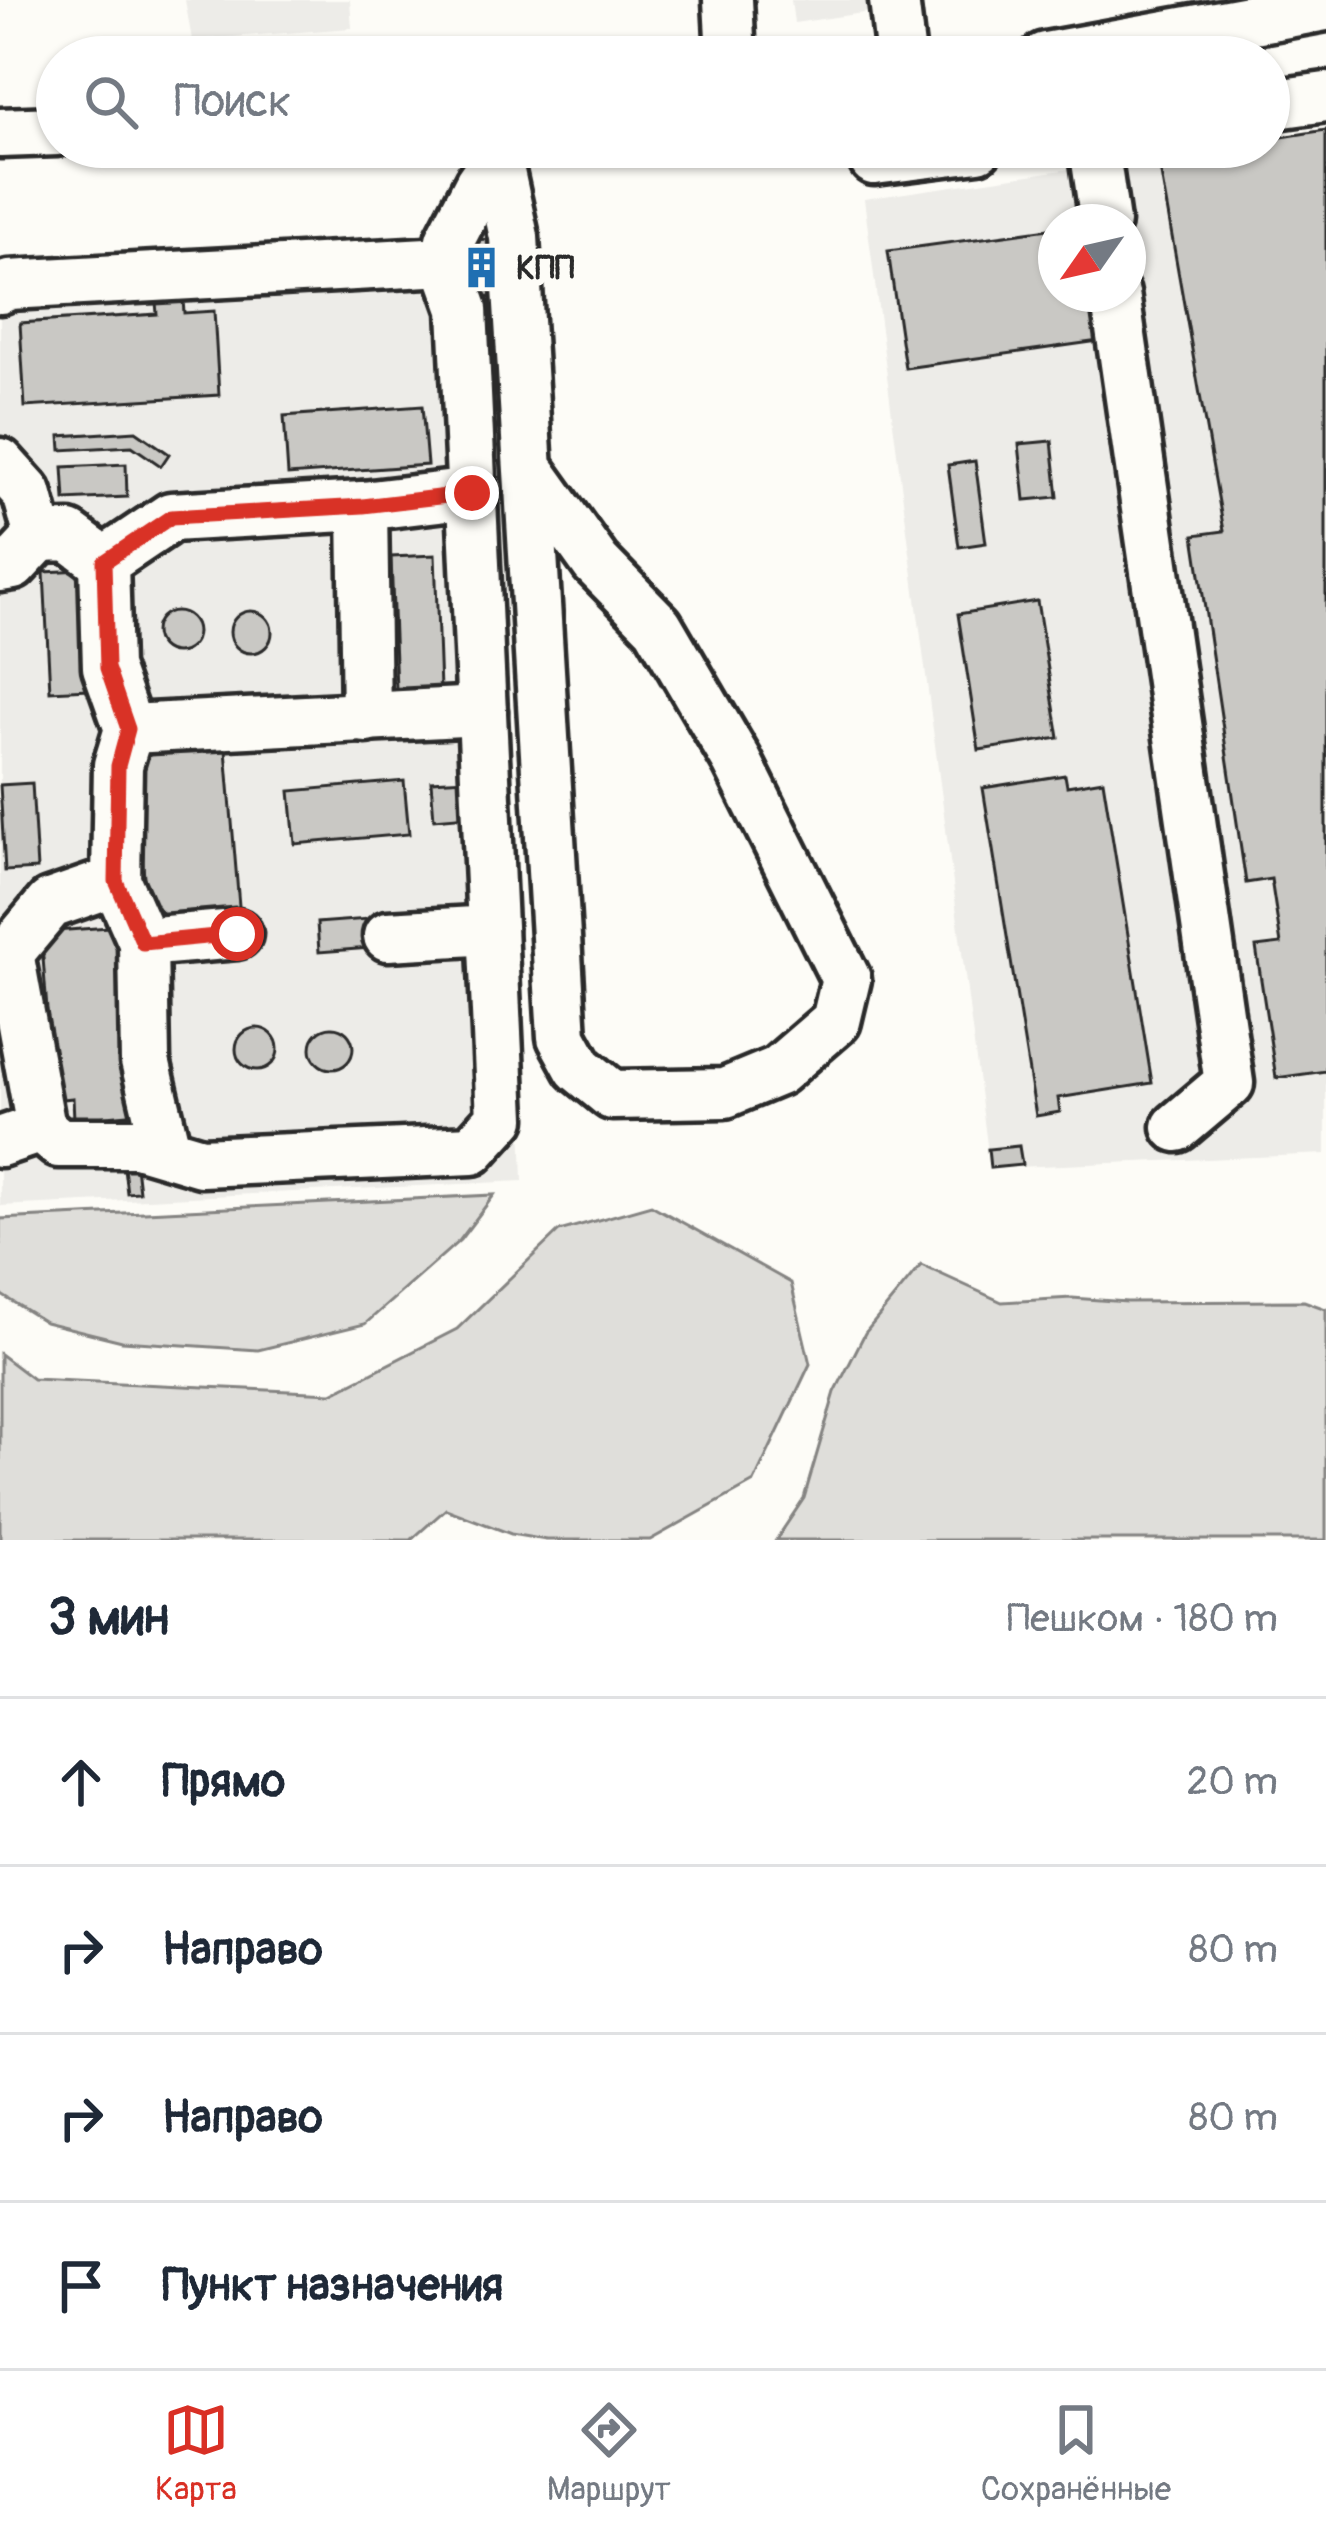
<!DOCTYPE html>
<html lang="ru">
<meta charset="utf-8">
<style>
body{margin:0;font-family:Pangolin,sans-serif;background:#f6f6f7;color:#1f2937}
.compass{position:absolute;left:1038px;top:204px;width:108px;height:108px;border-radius:50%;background:#fff;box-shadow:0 3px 9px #0004;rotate:236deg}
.stop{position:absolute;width:36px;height:36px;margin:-27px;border:9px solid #d93025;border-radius:50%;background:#fff}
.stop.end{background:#d93025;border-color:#fff;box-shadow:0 3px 12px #0008}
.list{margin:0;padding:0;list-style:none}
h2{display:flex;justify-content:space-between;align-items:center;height:156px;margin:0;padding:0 48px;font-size:51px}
h2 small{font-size:39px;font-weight:400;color:#747a83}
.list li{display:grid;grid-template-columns:78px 1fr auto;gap:36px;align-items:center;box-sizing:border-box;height:168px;padding:0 48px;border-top:3px solid #e0e1e3}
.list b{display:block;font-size:45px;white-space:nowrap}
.list em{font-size:39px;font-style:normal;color:#747a83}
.icon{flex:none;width:66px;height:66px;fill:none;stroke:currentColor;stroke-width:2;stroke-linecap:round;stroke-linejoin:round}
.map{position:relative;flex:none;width:1326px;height:1540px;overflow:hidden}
.search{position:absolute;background:#fff;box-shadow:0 3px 9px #0004;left:36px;right:36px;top:36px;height:132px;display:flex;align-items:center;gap:30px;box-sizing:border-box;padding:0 42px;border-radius:66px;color:#747a83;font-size:45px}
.sheet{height:828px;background:#fff}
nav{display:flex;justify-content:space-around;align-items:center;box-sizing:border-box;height:168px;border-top:3px solid #e0e1e3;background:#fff;font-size:33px;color:#747a83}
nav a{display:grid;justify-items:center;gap:6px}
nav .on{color:#d93025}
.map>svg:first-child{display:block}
.built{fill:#edece8;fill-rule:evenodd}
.green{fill:#dfdeda;stroke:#858482;stroke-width:3}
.building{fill:#c9c8c4;stroke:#2b2b2b;stroke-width:3}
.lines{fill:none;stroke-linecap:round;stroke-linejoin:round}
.minor-casing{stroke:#2b2b2b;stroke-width:57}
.minor{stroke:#fdfcf7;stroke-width:48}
.route{stroke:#d93025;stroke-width:15}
.labels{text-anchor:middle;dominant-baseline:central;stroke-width:12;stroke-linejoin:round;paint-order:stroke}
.poi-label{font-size:33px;font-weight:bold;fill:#2b2b2b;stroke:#fdfcf7;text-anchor:start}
</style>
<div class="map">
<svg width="1326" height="1540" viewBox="0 0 1326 1540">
<rect width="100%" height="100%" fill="#fdfcf7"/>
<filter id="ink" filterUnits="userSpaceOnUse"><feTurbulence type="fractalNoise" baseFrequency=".00833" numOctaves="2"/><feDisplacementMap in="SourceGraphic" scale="24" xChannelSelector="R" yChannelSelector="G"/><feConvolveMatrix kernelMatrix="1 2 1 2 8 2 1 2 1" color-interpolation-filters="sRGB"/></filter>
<g filter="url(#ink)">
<g class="built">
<path d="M185 0H350L352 28 192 40Z"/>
<path d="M791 0H939V2L794 23Z"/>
<path d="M1326 130V1154L990 1168 864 199 1219 147H1269V139ZM1056 222H1128V294H1056Z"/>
<path d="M492 239 523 1181 0 1206V268Z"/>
</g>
<g class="green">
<path d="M494 1195 460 1240 365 1324 258 1350 122 1341 45 1322 0 1294V1219Z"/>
<path d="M651 1205 791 1283 810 1364 754 1482 650 1540H546L511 1534 446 1509 411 1540H0V1354L33 1379 332 1393 457 1329 559 1231Z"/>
<path d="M921 1265 1002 1302 1072 1298 1127 1302 1304 1301 1326 1309V1540H776L804 1498 835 1392 865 1333Z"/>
</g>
<g class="building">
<path d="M1326 130V1071L1276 1078 1256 947 1281 944 1271 879 1246 883 1194 535 1224 531 1158 157 1219 147H1269V139Z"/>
<path d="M1056 228V294H1092L1099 341 905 368 888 251Z"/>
<path d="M492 239 494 296 472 297 469 240Z"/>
<path d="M183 300 184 313 214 311 219 395 25 407 20 323 157 314 156 302Z"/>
<path d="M422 406 427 465 288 475 284 416Z"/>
<path d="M136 431 169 454 161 466 132 446 61 450 60 436Z"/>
<path d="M1052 441 1058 497 1025 500 1019 444Z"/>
<path d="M975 461 986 543 959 547 948 465Z"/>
<path d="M126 464 127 497 65 500 63 467Z"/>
<path d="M435 555 440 689 396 690 391 557Z"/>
<path d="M83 570 89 689 50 691 44 572Z"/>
<path d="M1037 601 1059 738 979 750 958 614Z"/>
<circle cx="251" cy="632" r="21"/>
<circle cx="176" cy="632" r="21"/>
<path d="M225 738 240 918 174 924 146 897 133 765 159 743Z"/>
<path d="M1065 775 1067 786 1103 780 1152 1083 1058 1098 1060 1112 1036 1116 983 788Z"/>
<path d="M466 779 469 816 434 819 431 781Z"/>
<path d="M404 781 409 834 295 844 290 791Z"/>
<path d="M32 783 37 869 5 871 0 785Z"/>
<path d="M368 919 370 948 319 952 317 923Z"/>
<path d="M123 926 139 1113 74 1119 73 1098 54 1100 41 932Z"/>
<circle cx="332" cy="1048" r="21"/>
<circle cx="257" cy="1049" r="21"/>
<path d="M1019 1146 1022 1165 990 1168 988 1149Z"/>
<path d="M136 1166 139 1192 127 1193 124 1168Z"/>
</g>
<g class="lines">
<defs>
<g id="minor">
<path d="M728 0 731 57"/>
<path d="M894 0 901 57"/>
<path d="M1045 57 1326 6"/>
<path d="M1269 105 1326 97"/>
<path d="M0 133 57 131"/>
<path d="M1094 147 1105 222"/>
<path d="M497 158 514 237 562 1037 579 1068 612 1095 725 1093 778 1071 836 1021 846 979 737 761 658 626 596 563 528 468"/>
<path d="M874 160 978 147"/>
<path d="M0 289 9 285 446 261"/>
<path d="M1115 294 1229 1083 1177 1127"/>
<path d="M0 463 27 493 39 537 69 536 104 562"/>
<path d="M363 506 366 718"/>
<path d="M0 567 13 565 39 537"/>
<path d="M129 729 482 711"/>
<path d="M116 881 143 942 145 1061 166 1150"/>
<path d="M388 936 492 930"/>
<path d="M143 942 237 934"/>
<path d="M9 953 50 904 116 881 118 765 129 729 107 667 104 562 171 517 363 506 472 493"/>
<path d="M0 955 9 953 41 1128"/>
<path d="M0 1142 41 1128 59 1143H137L201 1162 472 1150 501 1118 463 309 446 261 450 240 479 184 497 158 498 147"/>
</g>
</defs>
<use href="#minor" class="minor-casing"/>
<use href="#minor" class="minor"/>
</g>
</g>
<g class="lines" filter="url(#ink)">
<path class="route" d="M237 934 143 943 116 881 118 766 128 729 107 668 104 562 171 517 363 506 472 493"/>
</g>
<defs>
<symbol id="building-bare" viewBox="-9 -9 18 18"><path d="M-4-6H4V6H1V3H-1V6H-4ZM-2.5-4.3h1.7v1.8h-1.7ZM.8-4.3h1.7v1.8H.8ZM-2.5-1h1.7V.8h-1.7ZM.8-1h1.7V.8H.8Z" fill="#1f6fb2" stroke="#fdfcf7" stroke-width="2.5" paint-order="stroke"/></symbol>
</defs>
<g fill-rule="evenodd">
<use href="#building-bare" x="452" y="238" width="59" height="59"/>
</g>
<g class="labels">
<g class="poi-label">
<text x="516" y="268">КПП</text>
</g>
</g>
</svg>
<svg class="compass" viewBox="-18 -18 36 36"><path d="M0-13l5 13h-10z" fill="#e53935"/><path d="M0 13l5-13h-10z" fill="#747a83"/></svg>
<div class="stop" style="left:237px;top:934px"></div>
<div class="stop end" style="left:472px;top:493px"></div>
<div class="search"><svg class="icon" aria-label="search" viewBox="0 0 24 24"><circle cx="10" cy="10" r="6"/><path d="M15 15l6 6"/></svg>Поиск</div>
</div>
<section class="sheet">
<h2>3 мин<small>Пешком · 180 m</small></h2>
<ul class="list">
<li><svg class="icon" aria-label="ahead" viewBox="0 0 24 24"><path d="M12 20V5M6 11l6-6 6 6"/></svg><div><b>Прямо</b></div><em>20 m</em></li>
<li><svg class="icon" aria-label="right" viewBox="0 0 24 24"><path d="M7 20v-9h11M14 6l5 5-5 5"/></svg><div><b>Направо</b></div><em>80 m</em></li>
<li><svg class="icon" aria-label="right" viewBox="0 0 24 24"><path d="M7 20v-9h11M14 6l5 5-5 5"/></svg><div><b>Направо</b></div><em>80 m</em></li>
<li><svg class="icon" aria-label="arrive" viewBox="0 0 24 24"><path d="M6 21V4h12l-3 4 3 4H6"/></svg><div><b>Пункт назначения</b></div></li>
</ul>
</section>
<nav>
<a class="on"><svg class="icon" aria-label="map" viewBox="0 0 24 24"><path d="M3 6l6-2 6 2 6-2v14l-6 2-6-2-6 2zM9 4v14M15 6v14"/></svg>Карта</a>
<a><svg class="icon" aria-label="directions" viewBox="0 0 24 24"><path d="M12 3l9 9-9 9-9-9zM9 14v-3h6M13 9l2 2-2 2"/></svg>Маршрут</a>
<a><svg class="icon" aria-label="saved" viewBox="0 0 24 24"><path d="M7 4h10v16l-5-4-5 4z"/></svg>Сохранённые</a>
</nav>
